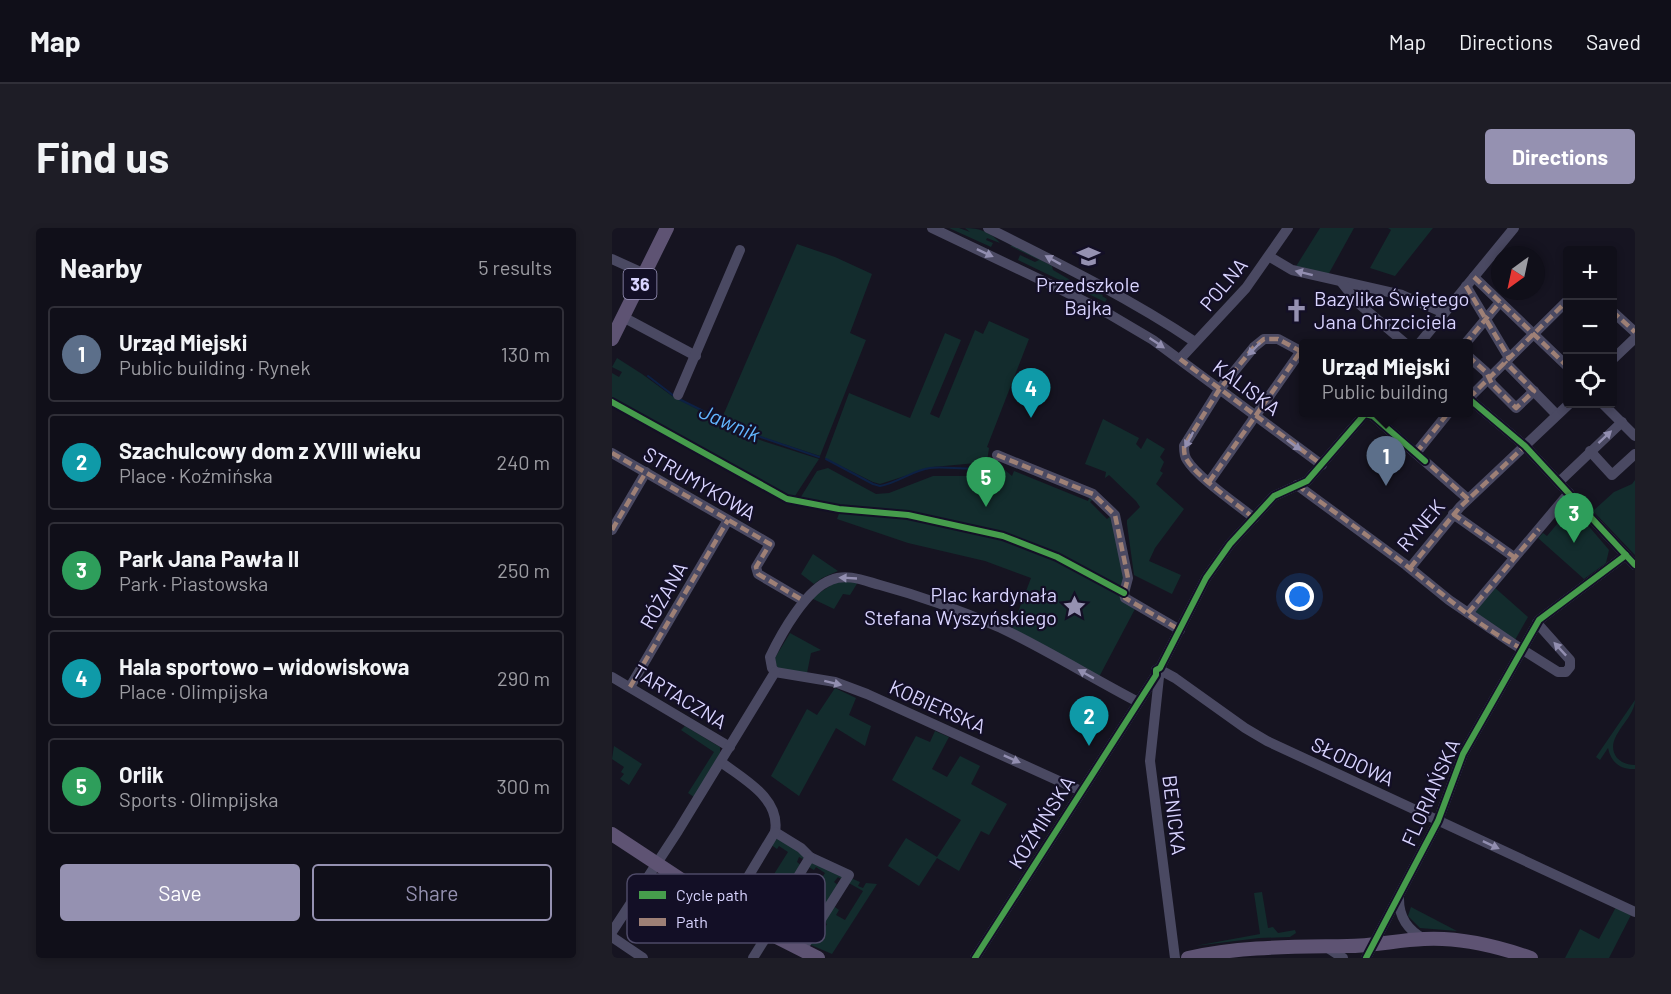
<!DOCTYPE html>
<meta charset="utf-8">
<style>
body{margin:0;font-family:Barlow,sans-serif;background:#1e1d26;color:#f1f3f6}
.controls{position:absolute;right:18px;top:18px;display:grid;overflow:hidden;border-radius:6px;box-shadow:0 3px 9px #0003}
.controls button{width:54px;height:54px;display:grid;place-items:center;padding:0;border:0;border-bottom:2px solid #302f38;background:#100f19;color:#f1f3f6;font:30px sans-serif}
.compass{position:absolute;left:879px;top:18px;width:54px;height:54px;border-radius:50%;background:#100f19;box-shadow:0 3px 9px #0003;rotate:213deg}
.you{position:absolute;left:688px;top:369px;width:21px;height:21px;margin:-15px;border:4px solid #fff;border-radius:50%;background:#1a73e8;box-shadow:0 0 0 9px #1a73e833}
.badge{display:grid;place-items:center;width:39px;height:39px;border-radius:50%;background:#9591b1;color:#fff;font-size:20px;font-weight:700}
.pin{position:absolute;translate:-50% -50px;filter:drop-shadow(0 2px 3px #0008)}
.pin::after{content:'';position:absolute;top:32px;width:21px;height:18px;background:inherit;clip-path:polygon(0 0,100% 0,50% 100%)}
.popup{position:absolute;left:687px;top:111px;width:174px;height:78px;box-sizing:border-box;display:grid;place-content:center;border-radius:6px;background:#100f19;filter:drop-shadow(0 2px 4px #0005);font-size:20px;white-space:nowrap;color:#9c9ca2}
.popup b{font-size:22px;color:#f1f3f6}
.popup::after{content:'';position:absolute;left:50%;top:100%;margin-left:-12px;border:12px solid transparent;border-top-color:#100f19}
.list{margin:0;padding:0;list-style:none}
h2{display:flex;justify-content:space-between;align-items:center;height:78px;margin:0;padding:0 24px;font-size:26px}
h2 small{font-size:20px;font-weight:400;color:#9c9ca2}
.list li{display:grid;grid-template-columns:39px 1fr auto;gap:18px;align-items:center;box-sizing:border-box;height:96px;margin:0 12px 12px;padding:0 12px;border:2px solid #302f38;border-radius:6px}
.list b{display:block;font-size:22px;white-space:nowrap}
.list p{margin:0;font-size:20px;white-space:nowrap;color:#9c9ca2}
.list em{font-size:20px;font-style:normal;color:#9c9ca2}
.actions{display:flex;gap:12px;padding:18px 24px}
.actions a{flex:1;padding:14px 0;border:2px solid #9591b1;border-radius:6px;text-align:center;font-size:21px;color:#9591b1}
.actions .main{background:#9591b1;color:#fff}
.icon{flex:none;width:33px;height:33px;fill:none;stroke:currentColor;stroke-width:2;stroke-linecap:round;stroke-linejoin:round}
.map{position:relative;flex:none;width:1023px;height:730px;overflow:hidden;border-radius:6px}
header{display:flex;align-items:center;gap:36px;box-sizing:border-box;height:84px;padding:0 30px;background:#100f19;border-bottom:2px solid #302f38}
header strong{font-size:28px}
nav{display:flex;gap:33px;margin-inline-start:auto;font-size:21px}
.intro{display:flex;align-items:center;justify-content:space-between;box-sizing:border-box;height:144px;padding:0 36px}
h1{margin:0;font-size:42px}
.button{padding:15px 27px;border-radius:6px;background:#9591b1;color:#fff;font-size:21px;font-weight:700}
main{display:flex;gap:36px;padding:0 36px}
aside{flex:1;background:#100f19;border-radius:6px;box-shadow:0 3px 9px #0003}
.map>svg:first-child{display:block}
.green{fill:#132c2d}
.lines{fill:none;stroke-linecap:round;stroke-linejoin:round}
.stream{stroke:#0d2144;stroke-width:2}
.minor{stroke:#4a4962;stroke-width:10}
.major{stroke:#5e5373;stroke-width:14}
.quiet{stroke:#9e8076;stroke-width:4.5;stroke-dasharray:9 4.5;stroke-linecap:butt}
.cycleway-casing{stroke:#130f26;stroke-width:10}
.cycleway{stroke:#469c4c;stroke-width:6}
.oneway{fill:#928eb0}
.labels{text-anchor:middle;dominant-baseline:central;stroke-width:4.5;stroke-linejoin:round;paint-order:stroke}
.shield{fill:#130f26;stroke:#9e99be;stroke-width:1.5}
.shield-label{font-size:18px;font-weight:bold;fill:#d9d4ff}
.poi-label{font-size:20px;fill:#d9d4ff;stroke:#130f26}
.street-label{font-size:20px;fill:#d9d4ff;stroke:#130f26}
.water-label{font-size:21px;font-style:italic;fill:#62b6ff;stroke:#130f26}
.key{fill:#130f26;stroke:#4e4a67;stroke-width:1.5}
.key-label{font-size:16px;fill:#d9d4ff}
</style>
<header>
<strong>Map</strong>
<nav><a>Map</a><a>Directions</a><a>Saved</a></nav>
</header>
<div class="intro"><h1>Find us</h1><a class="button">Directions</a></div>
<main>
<aside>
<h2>Nearby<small>5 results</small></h2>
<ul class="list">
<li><span class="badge" style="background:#5c6f8a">1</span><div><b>Urząd Miejski</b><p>Public building · Rynek</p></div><em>130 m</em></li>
<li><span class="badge" style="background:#0f9aa8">2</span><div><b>Szachulcowy dom z XVIII wieku</b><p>Place · Koźmińska</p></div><em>240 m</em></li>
<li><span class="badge" style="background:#2e9e5b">3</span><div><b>Park Jana Pawła II</b><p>Park · Piastowska</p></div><em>250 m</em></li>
<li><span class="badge" style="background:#0f9aa8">4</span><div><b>Hala sportowo – widowiskowa</b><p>Place · Olimpijska</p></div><em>290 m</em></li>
<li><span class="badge" style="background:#2e9e5b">5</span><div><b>Orlik</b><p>Sports · Olimpijska</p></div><em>300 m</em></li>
</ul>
<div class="actions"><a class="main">Save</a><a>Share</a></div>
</aside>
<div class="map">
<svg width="1023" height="730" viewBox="0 0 1023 730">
<rect width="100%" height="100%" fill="#161421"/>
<g class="green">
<path d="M337 0H347L358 4 353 0C367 0 379 4 388 15L375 10 374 12 381 15 379 19Z"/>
<path d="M708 0H742L716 47 683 40Z"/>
<path d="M776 0H821L783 48 758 40 779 2Z"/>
<path d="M185 16 223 29 260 46 238 105 254 112 208 228 150 209 110 190Z"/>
<path d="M402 17 440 38 441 42 465 56 476 60V59L491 67 490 68 495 71 493 74 406 32 408 27 423 34 427 32 398 18Z"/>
<path d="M377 93 417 111 375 219 377 220 375 234 321 239 268 256 261 254 213 230 237 165 298 190 333 105 349 112 318 186 327 190 363 102 371 106Z"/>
<path d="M5 130 30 146 60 168 108 193 148 212 207 231 181 271 0 172V145L7 149 10 144 0 139Z"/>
<path d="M491 191 527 210 524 216 529 221 535 210 553 221 548 229 552 234 548 243 551 245 544 256 572 281 543 320 537 333 569 347 560 366 522 347 515 296V292L528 279 524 273 497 247 493 250 494 244 473 236Z"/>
<path d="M216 240 264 266 277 265 321 248H373L393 242 400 248 402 243 476 273 478 268 482 270 478 274 495 291 500 287 513 347 508 362C441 321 375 297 297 286 260 281 223 279 187 272L205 243Z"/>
<path d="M1023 252V327L981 283 1002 264 1020 256Z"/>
<path d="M956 274 997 322 994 335 972 351 926 310 931 305 935 308 956 283 952 279Z"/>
<path d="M228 283 300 289 395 311 444 330 508 365 523 381 487 449 400 400 419 350 373 333 296 315 225 291Z"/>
<path d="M201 326 226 343 210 350 202 356 189 346Z"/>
<path d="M226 353 246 354 238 367 231 366 222 381 199 370Z"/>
<path d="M881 358 916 389 903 412 860 382Z"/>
<path d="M178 405 209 422 199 425 195 445 167 441 161 433Z"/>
<path d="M223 460 244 470 237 487 259 498 253 518 224 500 187 568 159 548 195 481 205 487Z"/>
<path d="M1023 472C1023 492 990 510 1005 530 1010 535 1016 537 1023 537V541C1008 542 999 534 996 520L988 532 984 529Z"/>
<path d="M73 498 108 519V525L82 569 76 565 102 524 69 502Z"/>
<path d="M323 503 337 509 320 541 335 549 348 528 368 538 359 556 395 576 377 607 369 603 347 643 325 630 307 658 276 638 294 610 325 629 349 592 280 552 304 508 318 514Z"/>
<path d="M2 518 30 536 17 557 8 551 12 546 9 544 12 539 0 531Z"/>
<path d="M166 610 187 622 193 632 187 629 185 634 190 638 174 664 157 654 176 624 167 618 165 621 158 616Z"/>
<path d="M198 634 230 646 231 652 226 649 222 654 227 658 210 685 194 675 213 645 204 639 202 642 195 638Z"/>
<path d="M140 646 173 666 161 681H156L158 676 137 663 134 667 131 666Z"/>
<path d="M241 651 248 654 246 658 251 660 254 655 265 656 220 726 199 717 198 713 203 715 215 696 210 693 220 677 227 682 224 687 233 692 251 663 235 654Z"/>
<path d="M650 664 656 700 661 699 666 705 683 702 684 705 678 709 647 710 583 718 648 706 642 665Z"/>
<path d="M177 668 209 687 197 701V698L168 682Z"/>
<path d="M799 679 845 703 808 700 796 688Z"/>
<path d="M1004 679 1019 687 997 730H953L968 701 987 711Z"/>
</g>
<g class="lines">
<g class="stream">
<path d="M36 148 62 168"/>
<path d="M67 171 134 204 207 229"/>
<path d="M214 231 261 256 268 258C286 255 301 242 318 240 336 238 354 243 371 239"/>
</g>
<g class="minor">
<path d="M320 0 450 62 497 86 541 112 710 237"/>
<path d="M376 0C446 35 517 70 583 114"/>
<path d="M658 29 680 42 790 67 832 85"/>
<path d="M0 31 33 46"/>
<path d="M862 49 956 139"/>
<path d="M730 55 746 75 794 116"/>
<path d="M854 58 897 130"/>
<path d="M1000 83 1023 104"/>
<path d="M11 89 84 128"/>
<path d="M807 116 902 0"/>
<path d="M853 116 888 74"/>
<path d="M856 128 874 144 880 156 904 180 922 163"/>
<path d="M568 131 634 60 676 0"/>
<path d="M1000 132 1023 110"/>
<path d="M893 134 942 184"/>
<path d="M66 167 128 22"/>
<path d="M856 170 913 218 1023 337"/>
<path d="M857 170 956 72"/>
<path d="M991 176 1023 208"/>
<path d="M978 223 1000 247 1023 226"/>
<path d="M0 225 158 316 144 339 146 346 192 373"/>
<path d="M804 225 837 184"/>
<path d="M385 227 481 266 503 287 516 350 512 365 513 370 568 402"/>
<path d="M597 254 689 123"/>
<path d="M947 254 1010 194"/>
<path d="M685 257 794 337 837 372 900 415 946 444H954L958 439V432L925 395"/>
<path d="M841 286 902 329"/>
<path d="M642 290C626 277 585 249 575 232 572 228 572 223 572 218L607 162 642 119 652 111H666L692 125"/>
<path d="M0 302 34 244"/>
<path d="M798 340 848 279 957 176"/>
<path d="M856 385 957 265"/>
<path d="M163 444 160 440 158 429C169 406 194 361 219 352 235 345 253 353 268 357 309 368 350 383 389 400 435 422 480 450 526 474"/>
<path d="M163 444 223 454 255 466 469 563"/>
<path d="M552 444 563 450 633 500 655 513 1023 684"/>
<path d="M0 449 118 519"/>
<path d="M547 449 538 533 563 730"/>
<path d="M18 459 116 292"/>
<path d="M109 534C131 551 169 570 163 604L189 620 198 629 237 647 189 723"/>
<path d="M787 671C787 690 796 702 812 711"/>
<path d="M116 682 163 604"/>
<path d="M162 688 198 629"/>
<path d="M0 704 66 603 163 444"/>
<path d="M0 709 31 730"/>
<path d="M713 718 731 730"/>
<path d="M141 730 156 706"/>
<path d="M363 730 544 447V442L548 440 594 350 618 316 662 268 695 253 752 187 755 186 761 188 856 271"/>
<path d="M754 730 826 593 851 526 927 392 1014 327"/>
</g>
<g class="major">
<path d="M0 111 55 0"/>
<path d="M0 606 129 691 206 730"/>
<path d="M576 730C629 718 681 719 735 718 761 718 786 712 812 711 849 709 885 718 919 730"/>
</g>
<g class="quiet">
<path d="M862 49 956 139"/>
<path d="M854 58 897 130"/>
<path d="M1000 83 1023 104"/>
<path d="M853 116 888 74"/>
<path d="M856 128 874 144 880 156 904 180 922 163 893 134"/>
<path d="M568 131 710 237"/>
<path d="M857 170 956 72"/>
<path d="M0 225 158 316 144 339 146 346 192 373"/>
<path d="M804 225 837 184"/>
<path d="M385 227 481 266 503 287 516 350 512 365 513 370 568 402"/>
<path d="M809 229 856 271"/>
<path d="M597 254 689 123"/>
<path d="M685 257C722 284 760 310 796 339 833 367 869 401 911 421"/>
<path d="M841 286 902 329"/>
<path d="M642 290C626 277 585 249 575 232 572 228 572 223 572 218L607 162 642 119 652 111H666L692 125"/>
<path d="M0 302 34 244"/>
<path d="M798 340 848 279 913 218"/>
<path d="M856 385 927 301"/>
<path d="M18 459 116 292"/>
</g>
<defs>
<g id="cycleway">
<path d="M856 170 913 218 1023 337"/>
<path d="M0 174 175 271 227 281 296 287 391 308 445 329 512 365"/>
<path d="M363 730 544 447V442L548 440 594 350 618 316 662 268 695 253 753 186 761 188 813 233"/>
<path d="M754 730 826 593 851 526 927 392 1014 327"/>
</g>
</defs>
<use href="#cycleway" class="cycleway-casing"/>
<use href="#cycleway" class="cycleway"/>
</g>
<defs><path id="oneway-solid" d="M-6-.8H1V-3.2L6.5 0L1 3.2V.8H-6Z" transform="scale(1.5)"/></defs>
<g class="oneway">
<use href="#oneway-solid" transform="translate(373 25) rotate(25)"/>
<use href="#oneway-solid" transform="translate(441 32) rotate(-151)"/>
<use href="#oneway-solid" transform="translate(692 45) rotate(-166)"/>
<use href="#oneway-solid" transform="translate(545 115) rotate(34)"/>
<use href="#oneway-solid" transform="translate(642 121) rotate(135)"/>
<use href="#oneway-solid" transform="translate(993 209) rotate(-43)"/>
<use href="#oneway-solid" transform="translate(577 212) rotate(118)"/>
<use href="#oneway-solid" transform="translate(682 217) rotate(36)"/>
<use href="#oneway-solid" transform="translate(236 350) rotate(-177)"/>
<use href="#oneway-solid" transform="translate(948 421) rotate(-133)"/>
<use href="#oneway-solid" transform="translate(474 446) rotate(-151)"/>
<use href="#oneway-solid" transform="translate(221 455) rotate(14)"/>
<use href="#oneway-solid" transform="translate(400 531) rotate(24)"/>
<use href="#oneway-solid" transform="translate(879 617) rotate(25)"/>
</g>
<defs>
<symbol id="school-bare" viewBox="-9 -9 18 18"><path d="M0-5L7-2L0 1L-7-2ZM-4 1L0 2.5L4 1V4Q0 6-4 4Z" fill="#9591b1" stroke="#130f26" stroke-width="2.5" paint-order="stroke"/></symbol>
<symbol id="church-bare" viewBox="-9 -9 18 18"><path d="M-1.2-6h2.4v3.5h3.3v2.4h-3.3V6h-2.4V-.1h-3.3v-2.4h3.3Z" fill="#9591b1" stroke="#130f26" stroke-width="2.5" paint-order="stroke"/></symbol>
<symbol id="sight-bare" viewBox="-9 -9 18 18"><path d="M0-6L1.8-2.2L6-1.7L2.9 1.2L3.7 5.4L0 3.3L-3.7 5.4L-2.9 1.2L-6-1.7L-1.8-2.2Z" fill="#9591b1" stroke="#130f26" stroke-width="2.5" paint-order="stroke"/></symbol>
</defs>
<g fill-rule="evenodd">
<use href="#school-bare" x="460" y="12" width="33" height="33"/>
<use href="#church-bare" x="668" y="66" width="33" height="33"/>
<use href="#sight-bare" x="446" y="362" width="33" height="33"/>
</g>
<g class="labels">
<rect class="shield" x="11.5" y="41" width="33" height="30" rx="4.5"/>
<g class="shield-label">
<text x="28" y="56">36</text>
</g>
<g class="poi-label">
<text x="476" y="56">Przedszkole<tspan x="476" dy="23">Bajka</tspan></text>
<text x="702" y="70" text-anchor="start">Bazylika Świętego<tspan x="702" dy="23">Jana Chrzciciela</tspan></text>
<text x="445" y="366" text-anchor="end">Plac kardynała<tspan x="445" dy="23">Stefana Wyszyńskiego</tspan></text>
</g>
<g class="street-label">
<text transform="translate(611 56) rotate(-50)">POLNA</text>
<text transform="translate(635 159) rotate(37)">KALISKA</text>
<text transform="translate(88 255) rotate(30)">STRUMYKOWA</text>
<text transform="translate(808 297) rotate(-49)">RYNEK</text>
<text transform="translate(51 367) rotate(-60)">RÓŻANA</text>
<text transform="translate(68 468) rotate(31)">TARTACZNA</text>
<text transform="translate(326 478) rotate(24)">KOBIERSKA</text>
<text transform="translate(741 533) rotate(25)">SŁODOWA</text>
<text transform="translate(818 564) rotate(-66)">FLORIAŃSKA</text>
<text transform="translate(563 587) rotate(83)">BENICKA</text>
<text transform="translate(429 594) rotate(-58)">KOŹMIŃSKA</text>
</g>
<g class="water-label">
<text transform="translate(118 194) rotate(24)">Jawnik</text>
</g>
</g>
<rect x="15" y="646" width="198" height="69" rx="9" class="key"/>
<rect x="27" y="663" width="27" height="8" fill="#469c4c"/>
<rect x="27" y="690" width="27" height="8" fill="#9e8076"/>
<g class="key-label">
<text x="64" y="673">Cycle path</text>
<text x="64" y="700">Path</text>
</g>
</svg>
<div class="controls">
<button>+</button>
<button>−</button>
<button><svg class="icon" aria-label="locate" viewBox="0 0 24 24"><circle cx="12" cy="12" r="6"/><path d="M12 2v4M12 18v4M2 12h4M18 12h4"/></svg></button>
</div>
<svg class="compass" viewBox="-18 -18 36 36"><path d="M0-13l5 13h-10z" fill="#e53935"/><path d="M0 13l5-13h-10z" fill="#9c9ca2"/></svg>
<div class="you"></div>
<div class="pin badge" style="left:774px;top:258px;background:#5c6f8a">1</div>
<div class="popup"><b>Urząd Miejski</b>Public building</div>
<div class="pin badge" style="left:477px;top:518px;background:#0f9aa8">2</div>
<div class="pin badge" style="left:962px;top:315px;background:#2e9e5b">3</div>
<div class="pin badge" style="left:419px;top:190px;background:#0f9aa8">4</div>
<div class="pin badge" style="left:374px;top:279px;background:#2e9e5b">5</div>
</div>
</main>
